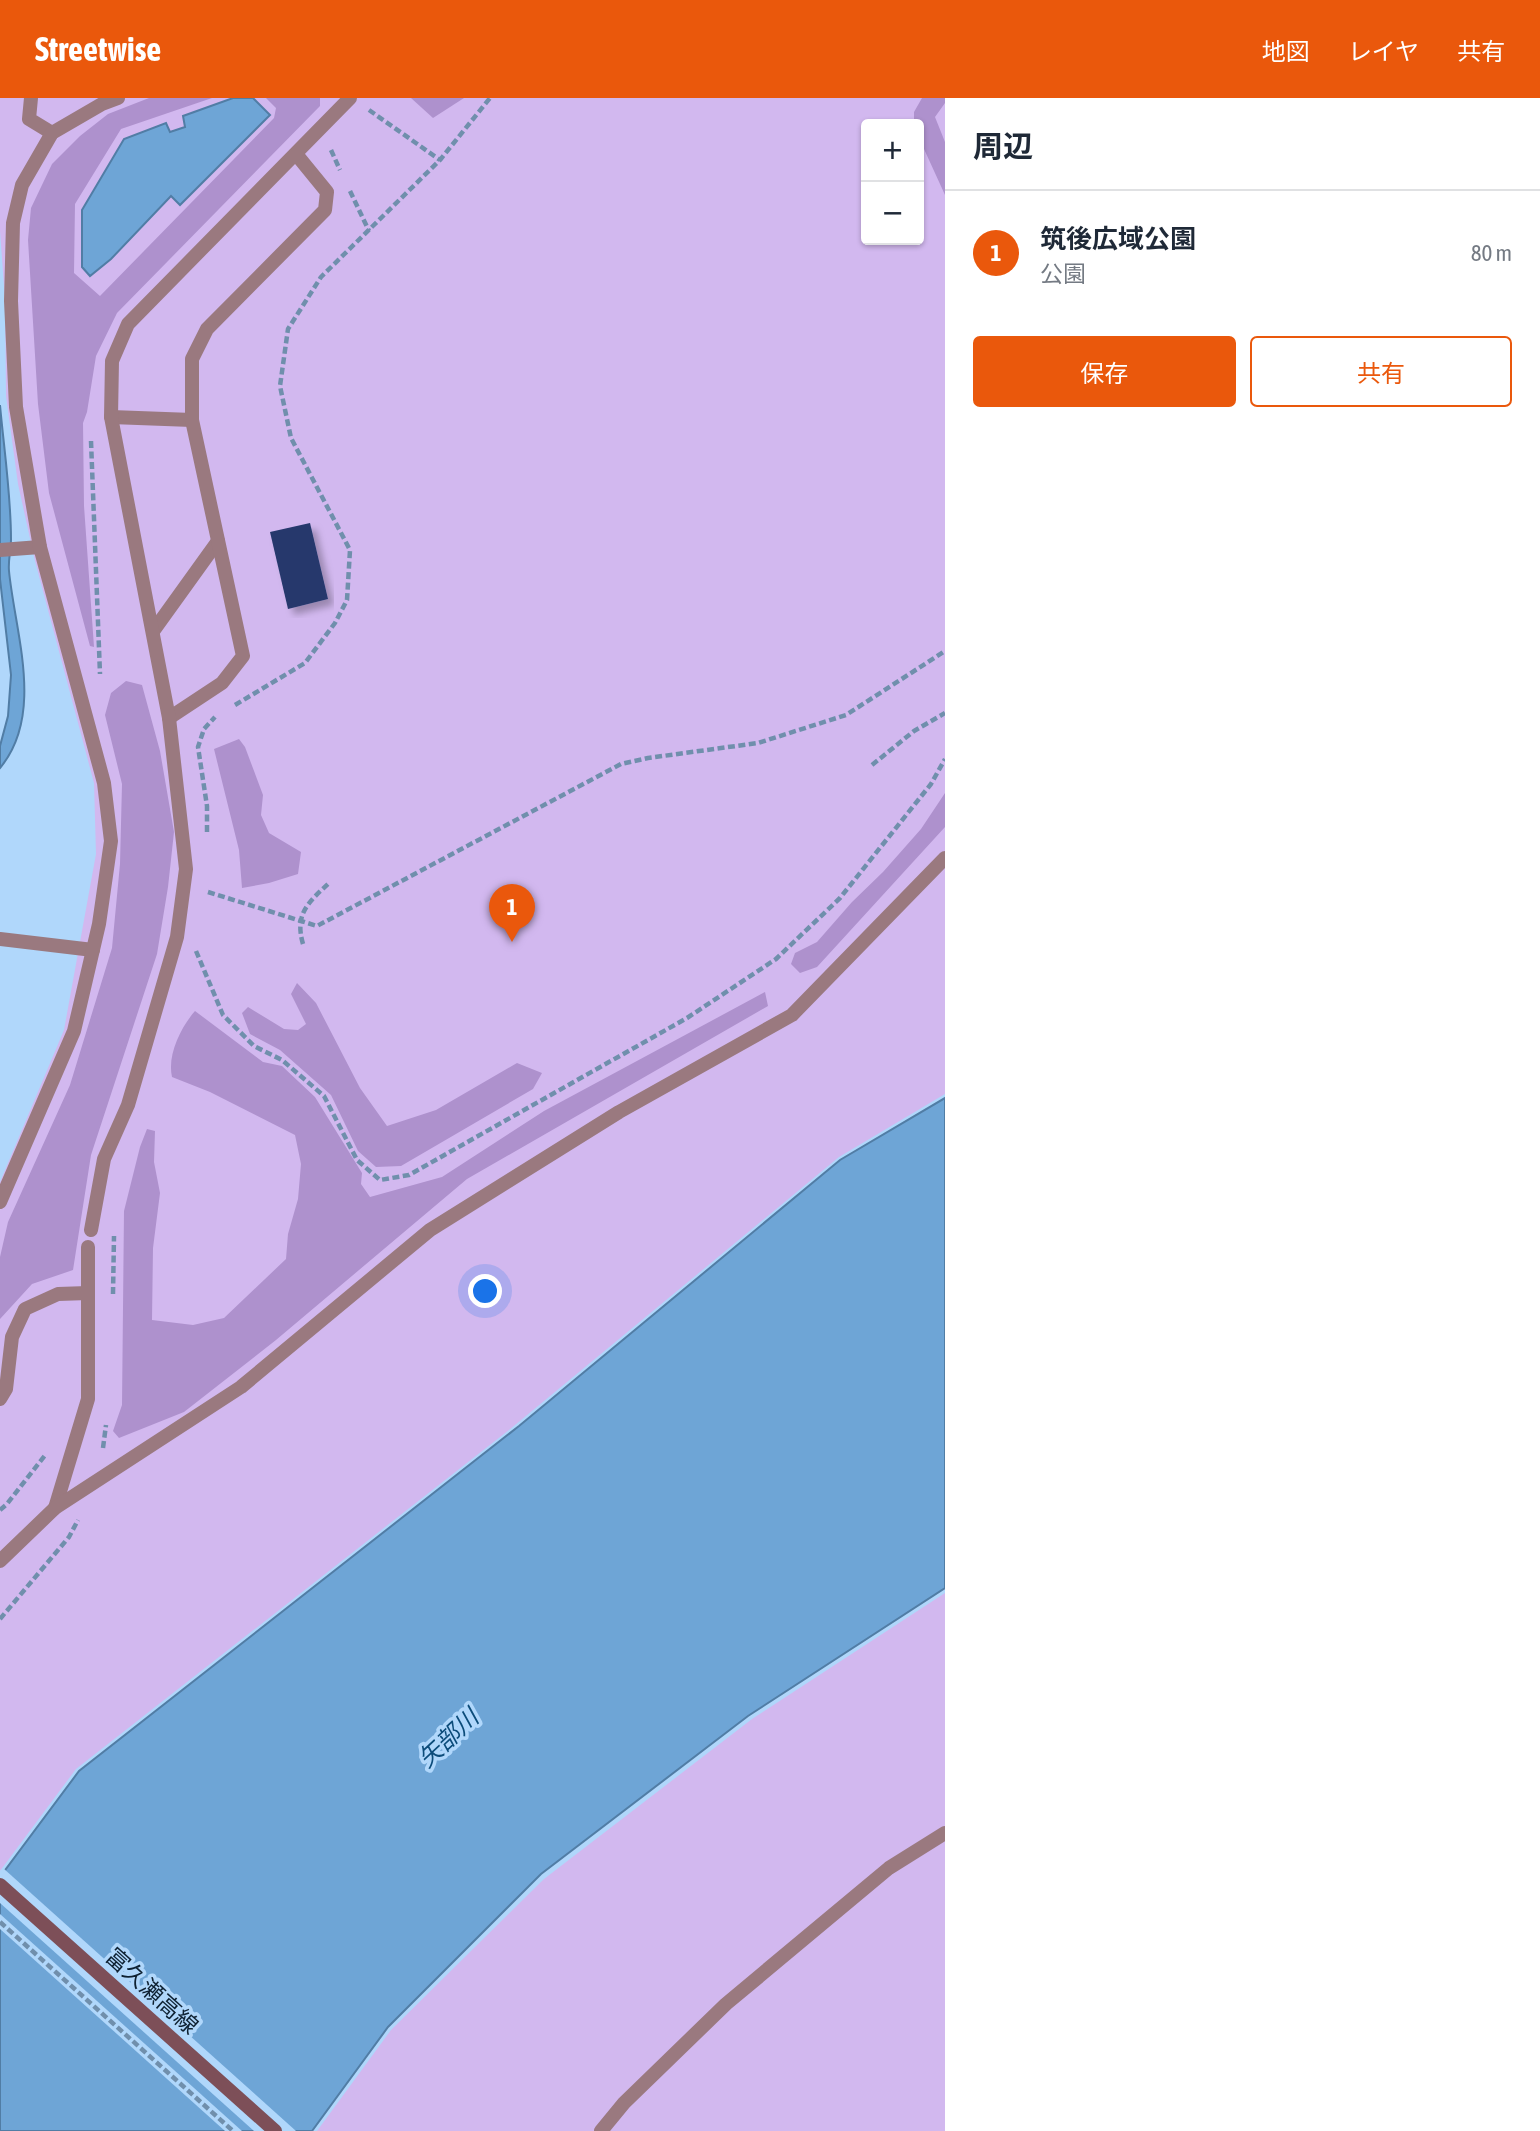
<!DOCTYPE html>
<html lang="ja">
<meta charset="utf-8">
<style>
body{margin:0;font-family:"Asap Condensed","Noto Sans JP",sans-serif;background:#f2f2f3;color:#1f2937}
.controls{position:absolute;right:21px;top:21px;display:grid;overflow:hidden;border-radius:7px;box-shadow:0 2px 5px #0004}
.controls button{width:63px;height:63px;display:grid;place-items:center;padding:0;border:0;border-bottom:2px solid #e0e1e3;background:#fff;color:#1f2937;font:35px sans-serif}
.you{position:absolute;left:486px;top:1194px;width:24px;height:24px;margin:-18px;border:5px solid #fff;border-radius:50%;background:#1a73e8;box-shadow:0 0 0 10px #1a73e833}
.badge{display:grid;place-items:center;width:46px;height:46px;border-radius:50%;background:#ea580c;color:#fff;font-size:23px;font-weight:700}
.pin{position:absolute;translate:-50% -58px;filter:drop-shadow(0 2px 4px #0008)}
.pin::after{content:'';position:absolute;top:37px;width:24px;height:21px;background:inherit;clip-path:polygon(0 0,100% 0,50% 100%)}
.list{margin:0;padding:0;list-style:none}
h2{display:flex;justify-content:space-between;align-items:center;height:91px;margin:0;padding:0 28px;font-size:30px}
h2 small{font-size:23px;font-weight:400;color:#747a83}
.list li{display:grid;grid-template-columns:46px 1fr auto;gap:21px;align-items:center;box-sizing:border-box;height:126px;padding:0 28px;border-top:2px solid #e0e1e3}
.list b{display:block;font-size:26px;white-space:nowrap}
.list p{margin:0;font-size:23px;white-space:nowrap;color:#747a83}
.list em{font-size:23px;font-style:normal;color:#747a83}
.actions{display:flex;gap:14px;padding:21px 28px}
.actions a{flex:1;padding:16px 0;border:2px solid #ea580c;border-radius:7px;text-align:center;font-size:24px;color:#ea580c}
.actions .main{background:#ea580c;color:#fff}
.map{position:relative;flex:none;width:945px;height:2033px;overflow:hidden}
header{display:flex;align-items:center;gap:42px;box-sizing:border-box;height:98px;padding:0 35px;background:#ea580c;color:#fff}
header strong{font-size:33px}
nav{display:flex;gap:38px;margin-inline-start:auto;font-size:24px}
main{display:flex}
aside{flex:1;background:#fff}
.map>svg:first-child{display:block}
.green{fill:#d2b8ef;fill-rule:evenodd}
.forest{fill:#ae91cd}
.water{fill:#6ea5d6;stroke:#517da5;stroke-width:2}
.pier{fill:#b0d7fb}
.building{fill:#25386c;filter:url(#shadow)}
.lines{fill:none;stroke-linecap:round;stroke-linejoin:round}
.path{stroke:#708fac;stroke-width:4.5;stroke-dasharray:7 3.5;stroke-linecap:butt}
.service{stroke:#9a797f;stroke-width:14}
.minor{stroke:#9a797f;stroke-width:14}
.tertiary{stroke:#9a797f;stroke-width:14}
.secondary{stroke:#7d4f58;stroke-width:14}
.labels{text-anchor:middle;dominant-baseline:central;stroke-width:7;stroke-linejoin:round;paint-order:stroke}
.street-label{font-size:23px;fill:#0e2132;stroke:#b0d7fb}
.water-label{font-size:24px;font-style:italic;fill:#0c4c7a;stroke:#b0d7fb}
</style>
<header>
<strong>Streetwise</strong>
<nav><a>地図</a><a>レイヤ</a><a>共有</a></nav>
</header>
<main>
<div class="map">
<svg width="945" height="2033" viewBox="0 0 945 2033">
<defs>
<filter id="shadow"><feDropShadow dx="6" dy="6" stdDeviation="3.5" flood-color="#0004"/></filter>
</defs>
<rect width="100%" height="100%" fill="#b0d7fb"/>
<g class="green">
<path d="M0 0H945V996L839 1059 509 1332 76 1671 0 1773V1084L64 932 96 756 94 685 35 463 18 386 6 298 5 202 0 133ZM866 26H919V142H866Z"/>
<path d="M945 1495V2033H317L391 1932 544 1781 752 1621Z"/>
</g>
<g class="forest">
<path d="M149 0H212L121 31 75 106 74 175 100 198 274 20 276 10 266 0H320V8L117 215 96 258 87 314 83 325 84 408 94 549 90 548 49 395 38 306 28 142 31 110 52 66 80 38 108 16Z"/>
<path d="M411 0H464L433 20Z"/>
<path d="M922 0H945V5L935 19 945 44V97L919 40V26H914V14Z"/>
<path d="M126 583 142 587 160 653 174 734 168 789 157 856 91 1057 73 1172 32 1186 0 1221V1159L8 1124 70 987 112 850 120 766 122 686 105 617 111 595Z"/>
<path d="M239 641 245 649 263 697 261 717 269 735 301 754 298 776 269 785 242 790 239 752 214 651Z"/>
<path d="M945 695V729L817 869 800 875 791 866 795 855 817 844 852 804 883 774 921 731Z"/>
<path d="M297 885 316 905 360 990 387 1028 436 1012 517 965 542 975 533 991 401 1068 376 1069 358 1053 331 997 280 952 250 936 242 915 248 909 284 931 298 932 306 926 291 896Z"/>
<path d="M765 894 768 908 467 1081 276 1242 184 1314 119 1340 113 1333 122 1307 124 1113 140 1049 147 1031 155 1033 154 1064 160 1095 153 1150 152 1222 193 1227 224 1220 286 1161 288 1136 298 1101 301 1066 295 1037 210 994 172 979C167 957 181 929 195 913L263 964 282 968 315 999 362 1075 361 1086 370 1099 442 1079 544 1013Z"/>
</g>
<g class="water">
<path d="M233 0H253L270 17 180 107 171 98 111 161 90 178 82 169V112L124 41 166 25 170 34 185 29 183 18Z"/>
<path d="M0 307C4 351 11 397 11 441 11 452 8 462 9 473 15 535 45 616 0 670V648L8 618 11 577 0 481Z"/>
<path d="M945 1000V1490L748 1618 541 1776 388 1929 312 2033H0V1779L79 1673 519 1328 840 1062Z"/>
</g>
<g class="pier">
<path d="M3 1770 296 2033H254L0 1805V1773Z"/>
<path d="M0 1816 242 2033H225L0 1831Z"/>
</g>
<path class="building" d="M310 425 328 501 288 511 270 434Z"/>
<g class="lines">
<g class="path">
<path d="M369 12 440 62"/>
<path d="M331 52 340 72"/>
<path d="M350 93 369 133"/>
<path d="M91 343 100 576"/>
<path d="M235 607 305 565 335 525 347 502 350 452 291 340 280 288 288 231 321 179 440 62 490 0"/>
<path d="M872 667 914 633 945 615"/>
<path d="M207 734V708L198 649 204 631 215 619"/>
<path d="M208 794 317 828 621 666 648 660 758 645 846 617 945 553"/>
<path d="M303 846C294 815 309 804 330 784"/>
<path d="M196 853 223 917 254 948 282 962 324 998 357 1062 380 1082 409 1077 687 920 776 861 840 800 931 686 945 661"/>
<path d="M113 1196 114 1138"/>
<path d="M103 1350 106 1327"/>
<path d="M0 1412 7 1406 46 1356"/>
<path d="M0 1521 69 1439 78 1422"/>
<path d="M0 1824 233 2033"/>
</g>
<g class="service">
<path d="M31 0 29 21 52 35"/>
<path d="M0 841 93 852"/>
</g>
<g class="minor">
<path d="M111 319 192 322"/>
<path d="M0 452 40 449"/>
<path d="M154 532 218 443"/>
<path d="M169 620 222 585 243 558 192 322V261L207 231 325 112 327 94 296 56"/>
<path d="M0 1104 74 933 99 826 111 743 104 685 40 449 16 309 11 203 13 125 22 87 52 35 102 6 118 0"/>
<path d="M91 1132 104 1061 128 1007 177 839 186 771 169 620 111 319 112 263 128 226 350 0"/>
<path d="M0 1301 6 1291 12 1239 25 1211 58 1196 88 1195"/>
<path d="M55 1410 88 1301V1149"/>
<path d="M0 1463 55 1410 241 1289 430 1132 619 1014 792 917 945 760"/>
</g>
<path class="tertiary" d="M601 2033 624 2005 726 1906 889 1770 945 1735"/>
<path class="secondary" d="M0 1787 275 2033"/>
</g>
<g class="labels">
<g class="street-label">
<text transform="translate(152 1893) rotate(42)">富久瀬高線</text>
</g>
<g class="water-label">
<text transform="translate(448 1640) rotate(-43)">矢部川</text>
</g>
</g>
</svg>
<div class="controls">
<button>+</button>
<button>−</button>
</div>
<div class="you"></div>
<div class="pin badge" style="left:512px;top:844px">1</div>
</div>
<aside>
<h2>周辺<small></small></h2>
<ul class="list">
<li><span class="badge">1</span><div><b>筑後広域公園</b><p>公園</p></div><em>80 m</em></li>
</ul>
<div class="actions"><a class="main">保存</a><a>共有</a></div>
</aside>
</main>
